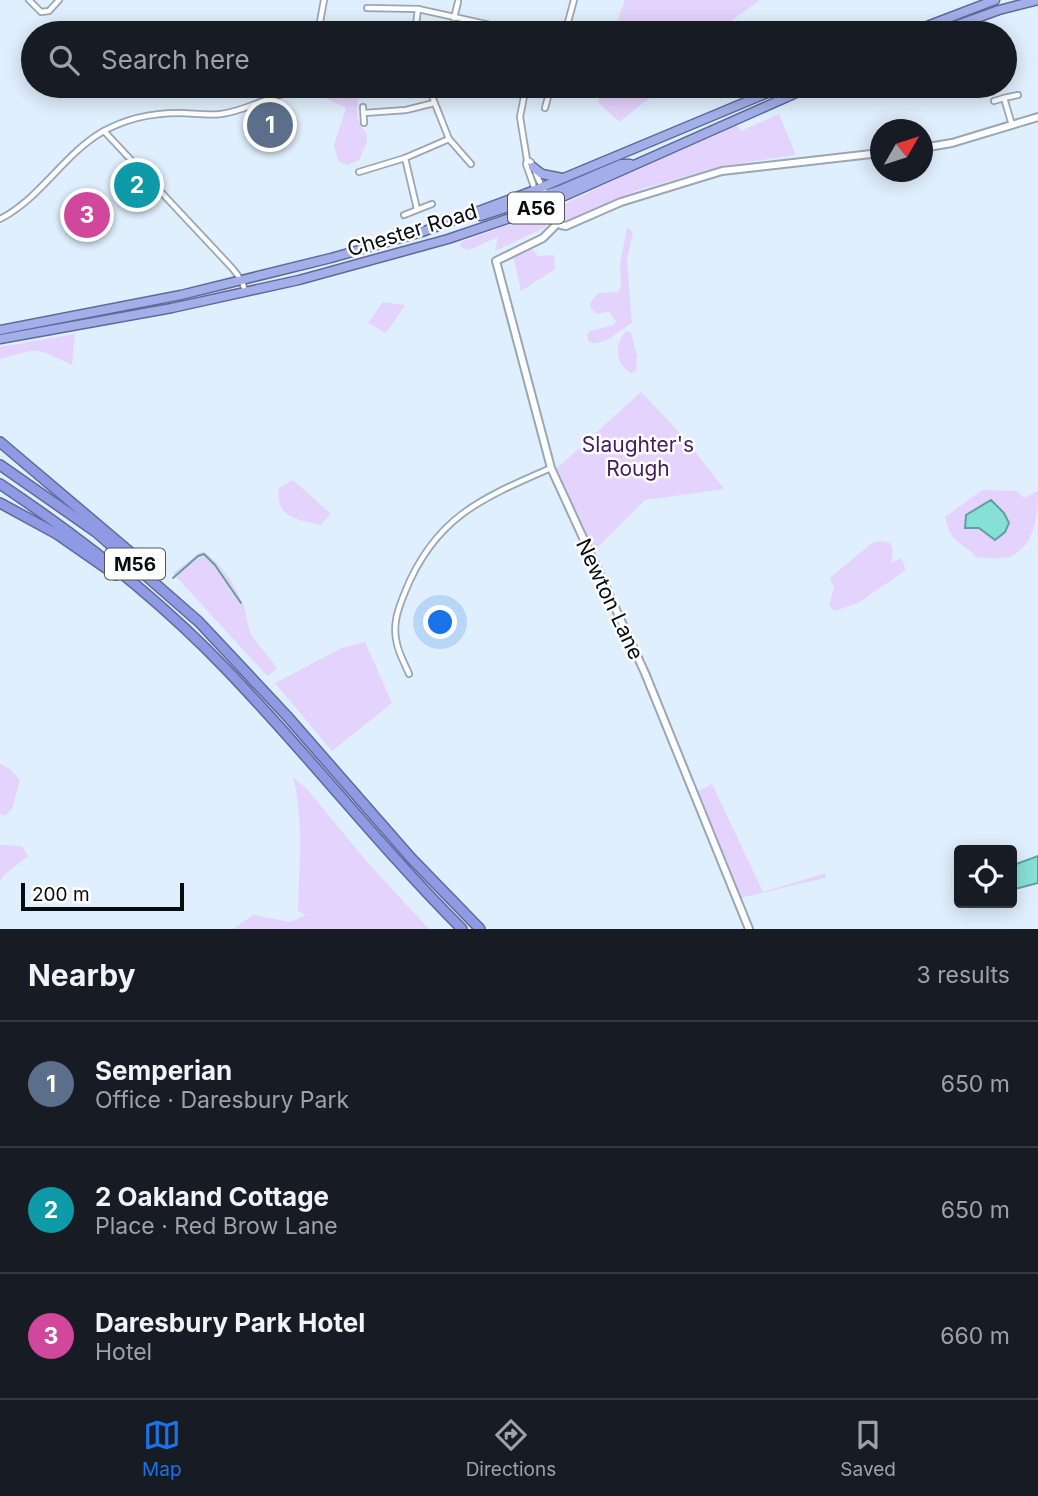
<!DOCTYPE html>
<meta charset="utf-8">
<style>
body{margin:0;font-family:Inter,sans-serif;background:#20242c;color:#f1f3f6}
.controls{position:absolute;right:21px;bottom:21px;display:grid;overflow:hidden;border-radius:7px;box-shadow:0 4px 18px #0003}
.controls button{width:63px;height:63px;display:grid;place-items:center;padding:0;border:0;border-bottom:2px solid #363941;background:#171b24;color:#f1f3f6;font:35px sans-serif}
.compass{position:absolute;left:870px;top:119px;width:63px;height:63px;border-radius:50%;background:#171b24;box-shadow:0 4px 18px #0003;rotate:51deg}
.scale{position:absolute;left:21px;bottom:18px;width:163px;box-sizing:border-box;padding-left:7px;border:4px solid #070c11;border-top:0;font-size:19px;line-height:24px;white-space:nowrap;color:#070c11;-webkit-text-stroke:5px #fff;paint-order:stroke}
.you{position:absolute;left:441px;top:623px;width:24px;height:24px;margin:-18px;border:5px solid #fff;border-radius:50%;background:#1a73e8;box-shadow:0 0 0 10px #1a73e833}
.badge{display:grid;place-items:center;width:46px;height:46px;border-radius:50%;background:#1a73e8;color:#fff;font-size:23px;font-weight:700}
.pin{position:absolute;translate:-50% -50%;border:4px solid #fff;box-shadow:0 2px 7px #0006}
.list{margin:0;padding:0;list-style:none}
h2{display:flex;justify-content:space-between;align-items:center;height:91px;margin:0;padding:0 28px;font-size:30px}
h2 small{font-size:23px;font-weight:400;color:#9ea1a6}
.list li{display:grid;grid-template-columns:46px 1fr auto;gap:21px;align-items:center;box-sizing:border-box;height:126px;padding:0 28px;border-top:2px solid #363941}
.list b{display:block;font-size:26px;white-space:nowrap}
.list p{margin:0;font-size:23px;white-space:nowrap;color:#9ea1a6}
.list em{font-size:23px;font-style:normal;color:#9ea1a6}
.icon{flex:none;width:38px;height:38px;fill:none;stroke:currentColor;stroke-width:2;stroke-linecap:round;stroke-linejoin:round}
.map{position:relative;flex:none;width:1038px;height:929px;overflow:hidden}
.search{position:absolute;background:#171b24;box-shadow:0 4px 18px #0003;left:21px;right:21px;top:21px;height:77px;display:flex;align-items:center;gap:18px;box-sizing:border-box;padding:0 24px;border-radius:38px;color:#9ea1a6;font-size:26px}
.sheet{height:469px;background:#171b24}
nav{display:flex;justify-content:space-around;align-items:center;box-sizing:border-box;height:98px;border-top:2px solid #363941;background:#171b24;font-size:19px;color:#9ea1a6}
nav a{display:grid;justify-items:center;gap:4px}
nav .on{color:#1a73e8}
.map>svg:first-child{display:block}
.green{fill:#e4d3fc}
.water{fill:#86e0d6;stroke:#60a09b;stroke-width:2}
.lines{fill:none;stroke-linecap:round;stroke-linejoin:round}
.stream{stroke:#60a09b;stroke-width:2}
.minor-casing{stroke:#99a7b5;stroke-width:8}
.tertiary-casing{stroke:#99a7b5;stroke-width:10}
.trunk-casing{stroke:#5f699a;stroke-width:11}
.motorway-casing{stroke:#5f699a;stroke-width:12}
.minor{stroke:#fff;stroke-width:4.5}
.tertiary{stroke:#fff;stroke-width:6}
.trunk{stroke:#a4afea;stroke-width:8}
.motorway{stroke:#8e9be4;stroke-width:9}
.labels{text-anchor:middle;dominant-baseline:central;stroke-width:5;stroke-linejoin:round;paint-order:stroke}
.shield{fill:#fff;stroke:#515558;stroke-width:2}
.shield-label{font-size:19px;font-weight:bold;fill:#070c11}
.street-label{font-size:21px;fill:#070c11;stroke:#fff}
.park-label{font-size:21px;fill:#421d62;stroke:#fff}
</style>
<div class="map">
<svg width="1038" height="929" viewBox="0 0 1038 929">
<rect width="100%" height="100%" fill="#e0effd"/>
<g class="green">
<path d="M625 0H760L714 33H617L619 16Z"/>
<path d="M318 86H362C356 105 353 119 367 134V142L359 160 347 165 338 161 334 145 346 108 318 94Z"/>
<path d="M603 86H665L619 122 598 102Z"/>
<path d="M779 114 796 155 722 166 638 190 573 219 562 222 557 213 563 205 643 166 737 125 741 131Z"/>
<path d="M545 215 548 222 544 228 495 251 498 237 469 250 460 247 461 242 527 218Z"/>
<path d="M627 227 633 233 627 260 632 323C619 330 605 347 589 342L587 335 590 331 614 325 616 321 609 311 597 314 591 309 590 303 598 293 618 292 621 286 620 264Z"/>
<path d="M531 248 538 256 554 255 555 269 521 291 513 255Z"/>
<path d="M383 302 405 305 386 333 368 323Z"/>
<path d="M626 331 631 332 637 356 636 371 631 373C615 365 614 344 626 331Z"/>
<path d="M75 334 72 365C34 347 41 347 0 359V347Z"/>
<path d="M641 392 681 434 724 489 645 500 592 553 554 471Z"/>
<path d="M293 480 331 514 320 525C297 519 275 518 279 488Z"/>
<path d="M982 490 1017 491 1024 498 1038 491C1038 514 1035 546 1011 556 1001 560 986 558 976 557 970 549 960 545 954 538 949 533 947 523 945 517Z"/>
<path d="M881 541 890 543 893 551 891 563 901 558 906 570 858 603 834 611 829 605 834 588 830 578 872 543Z"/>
<path d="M202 551C221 561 237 588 244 607 247 616 247 626 251 634 259 647 270 656 277 669L267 676 173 573Z"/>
<path d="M365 642 392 703 332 751 275 683 342 648Z"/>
<path d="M0 764 10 769 20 780 12 809 4 816 0 814Z"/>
<path d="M293 777 307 789 368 863 429 929H233L253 915 291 922 306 915 298 911C299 866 304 821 293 777Z"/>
<path d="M712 784 763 892 826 873 825 878 740 898 698 791Z"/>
<path d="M0 845 22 846 28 856 4 875 0 881Z"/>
</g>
<g class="water">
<path d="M991 500 1004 513 1009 523 1005 532 995 540 979 528H965L966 515Z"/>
<path d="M1038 856V883L1015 889C1009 880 1012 872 1016 864Z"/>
</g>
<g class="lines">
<path class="stream" d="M173 578 198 556 204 554 215 565 241 603"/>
<defs>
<g id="minor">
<path d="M29 0 41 12 49 11 59 0"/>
<path d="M367 8 418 9 527 33"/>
<path d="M454 18 458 2"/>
<path d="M318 33 324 0"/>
<path d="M415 33 418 9"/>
<path d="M565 33 574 0"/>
<path d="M277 86C283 94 292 95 298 86"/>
<path d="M428 86 449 139 471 164"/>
<path d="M526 86 520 117 527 160 526 164 535 190"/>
<path d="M430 90 443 86"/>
<path d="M994 101 1004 98"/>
<path d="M363 107 364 123"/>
<path d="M545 108 551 86"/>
<path d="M364 113 406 110 434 103"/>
<path d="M1012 125 1004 98 1018 95"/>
<path d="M104 131 233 269 242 281 245 291"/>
<path d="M405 158 417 209"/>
<path d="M527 160 531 162 542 187"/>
<path d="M359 172 405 158 449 139"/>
<path d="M404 215 432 204"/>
<path d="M0 219C40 199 63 155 102 132 125 119 152 113 179 113 193 113 207 116 221 114 245 111 265 98 287 93"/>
<path d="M409 674C405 664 399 654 397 644 392 625 398 609 405 592 435 517 482 498 551 468"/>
</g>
<g id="tertiary">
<path d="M922 148 952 143 1038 117"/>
<path d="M542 187 554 220"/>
<path d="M541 202C547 213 553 225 566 226L621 202 722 171 880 153"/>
<path d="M557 224 543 238 496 261 551 468 645 673 749 929"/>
</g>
<g id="trunk">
<path d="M909 33 995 0"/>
<path d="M935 33 999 10 1038 0"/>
<path d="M533 167 542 174 562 178"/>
<path d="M481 216 560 190 621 164H630"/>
<path d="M0 330 181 295 331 258 422 232 535 190 784 86"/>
<path d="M0 339 172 308 299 280 448 239 516 216 562 197 812 86"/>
</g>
<g id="motorway">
<path d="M0 442 137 558"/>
<path d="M0 465 96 532 199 622 287 716 411 858 480 929"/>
<path d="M0 484C81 538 158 598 226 669 307 753 379 846 462 929"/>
<path d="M0 503 57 534 116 575"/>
</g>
</defs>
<use href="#minor" class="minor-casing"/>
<use href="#tertiary" class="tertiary-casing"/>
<use href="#trunk" class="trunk-casing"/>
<use href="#motorway" class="motorway-casing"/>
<use href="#minor" class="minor"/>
<use href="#tertiary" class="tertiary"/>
<use href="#trunk" class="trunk"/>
<use href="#motorway" class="motorway"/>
</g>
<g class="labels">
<g class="shield">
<rect x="508" y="192.5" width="56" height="31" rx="5"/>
<rect x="105" y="548.5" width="60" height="31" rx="5"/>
</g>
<g class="shield-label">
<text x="536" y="208">A56</text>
<text x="135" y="564">M56</text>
</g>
<g class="street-label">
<text transform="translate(412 230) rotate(-17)">Chester Road</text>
<text transform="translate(610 599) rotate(65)">Newton Lane</text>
</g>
<g class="park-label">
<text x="638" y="444">Slaughter's<tspan x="638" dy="24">Rough</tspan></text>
</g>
</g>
</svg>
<div class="controls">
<button><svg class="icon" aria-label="locate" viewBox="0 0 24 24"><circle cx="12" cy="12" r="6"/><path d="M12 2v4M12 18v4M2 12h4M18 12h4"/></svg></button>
</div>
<svg class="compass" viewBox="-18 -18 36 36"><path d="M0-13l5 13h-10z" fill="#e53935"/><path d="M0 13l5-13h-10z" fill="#9ea1a6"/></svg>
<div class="scale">200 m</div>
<div class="you"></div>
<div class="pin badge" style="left:270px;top:125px;background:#5c6f8a">1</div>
<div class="pin badge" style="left:137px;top:185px;background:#0f9aa8">2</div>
<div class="pin badge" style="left:87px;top:215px;background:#d1479c">3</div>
<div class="search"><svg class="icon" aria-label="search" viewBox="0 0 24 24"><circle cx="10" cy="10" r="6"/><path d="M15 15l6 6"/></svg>Search here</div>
</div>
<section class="sheet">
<h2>Nearby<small>3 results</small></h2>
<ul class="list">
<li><span class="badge" style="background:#5c6f8a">1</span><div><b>Semperian</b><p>Office · Daresbury Park</p></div><em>650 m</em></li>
<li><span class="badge" style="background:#0f9aa8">2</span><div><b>2 Oakland Cottage</b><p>Place · Red Brow Lane</p></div><em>650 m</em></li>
<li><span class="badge" style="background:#d1479c">3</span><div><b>Daresbury Park Hotel</b><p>Hotel</p></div><em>660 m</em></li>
</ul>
</section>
<nav>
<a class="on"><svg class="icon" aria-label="map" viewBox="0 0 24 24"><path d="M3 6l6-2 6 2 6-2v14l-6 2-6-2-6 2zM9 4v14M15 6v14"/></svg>Map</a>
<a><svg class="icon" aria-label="directions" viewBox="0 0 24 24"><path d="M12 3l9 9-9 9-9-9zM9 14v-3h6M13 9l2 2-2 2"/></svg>Directions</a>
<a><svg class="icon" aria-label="saved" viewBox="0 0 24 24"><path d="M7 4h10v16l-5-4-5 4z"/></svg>Saved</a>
</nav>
